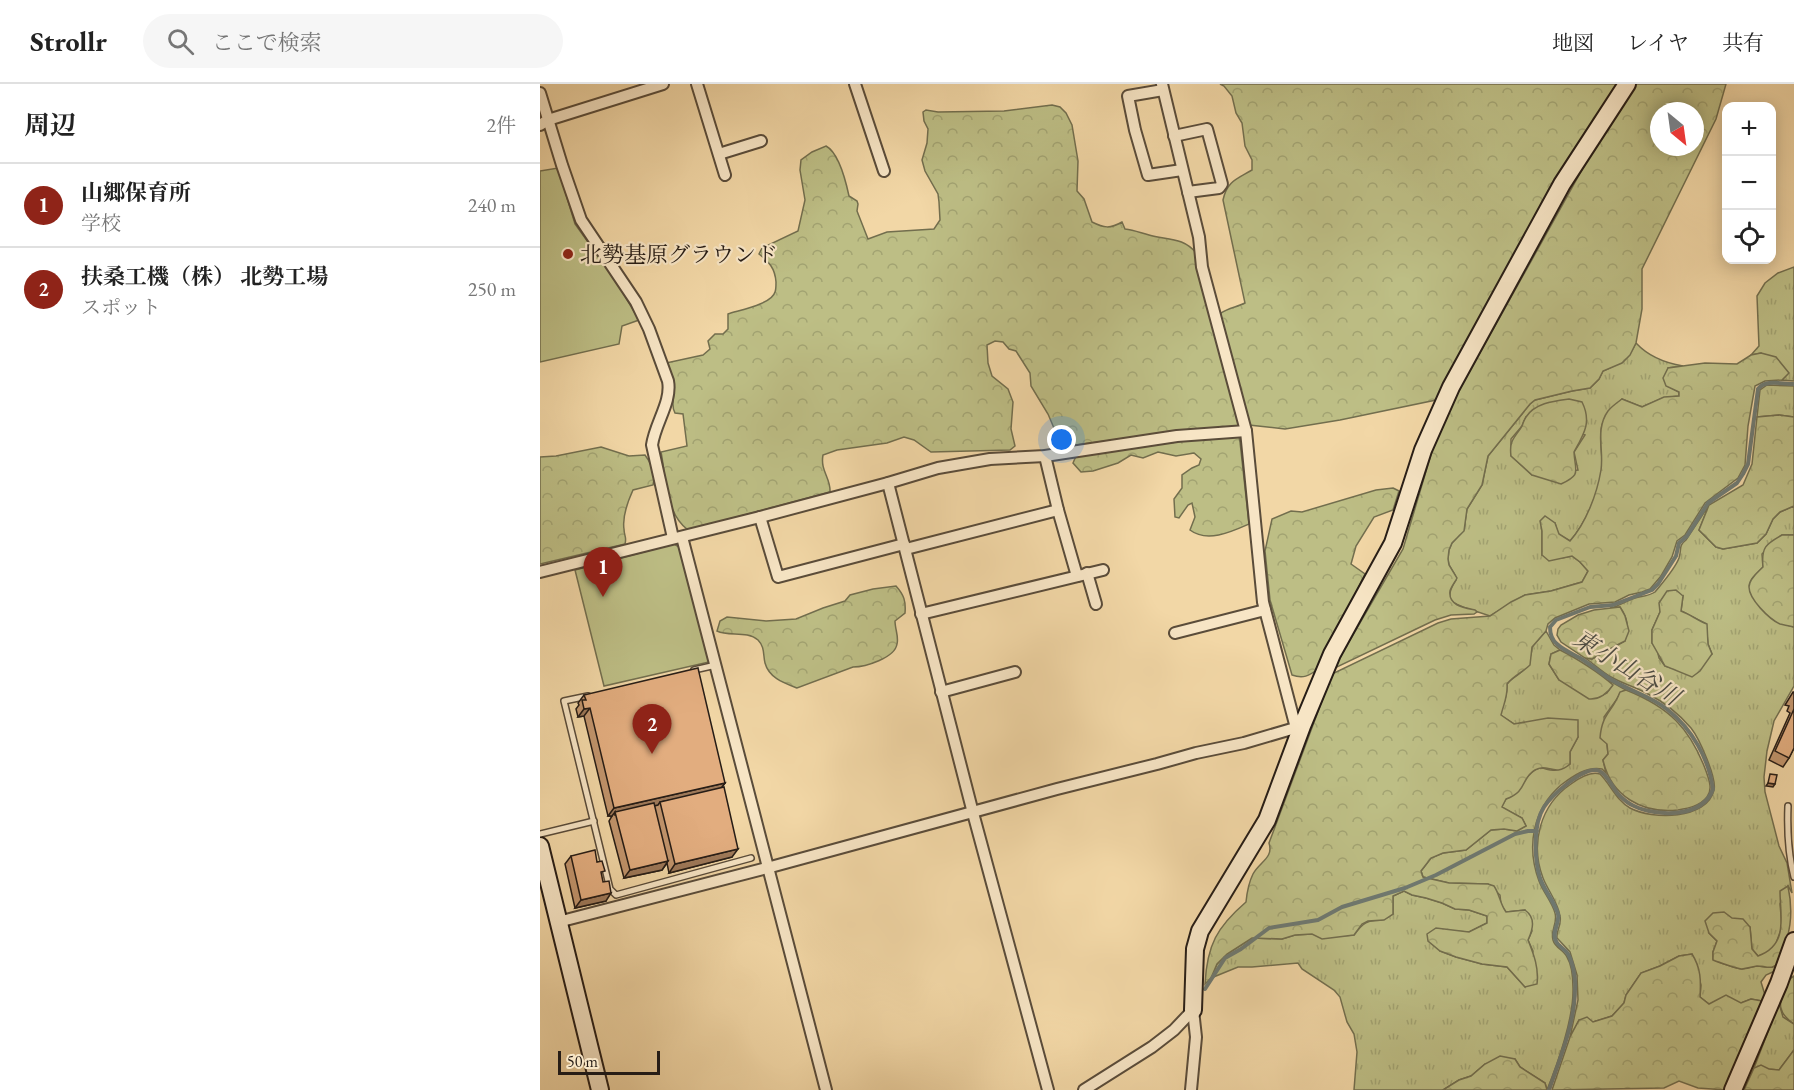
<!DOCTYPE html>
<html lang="ja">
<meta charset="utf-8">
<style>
body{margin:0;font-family:"EB Garamond","Noto Serif JP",serif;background:#f6f6f6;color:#222}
.controls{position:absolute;right:18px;top:18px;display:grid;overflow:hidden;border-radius:12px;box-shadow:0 3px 15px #0003}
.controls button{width:54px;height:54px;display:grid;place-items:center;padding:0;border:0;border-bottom:2px solid #e0e0e0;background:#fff;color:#222;font:30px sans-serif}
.compass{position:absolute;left:1110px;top:18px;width:54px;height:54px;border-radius:50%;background:#fff;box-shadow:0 3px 15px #0003;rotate:151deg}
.scale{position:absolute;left:18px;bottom:15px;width:102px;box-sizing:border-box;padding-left:6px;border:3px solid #271d16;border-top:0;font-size:16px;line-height:21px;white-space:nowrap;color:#271d16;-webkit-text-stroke:4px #f7e5c5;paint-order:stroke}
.you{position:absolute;left:522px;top:356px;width:21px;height:21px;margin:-15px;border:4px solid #fff;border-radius:50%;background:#1a73e8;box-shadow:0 0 0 9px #1a73e833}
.badge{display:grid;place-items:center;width:39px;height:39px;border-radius:50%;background:#8f2418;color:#fff;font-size:20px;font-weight:700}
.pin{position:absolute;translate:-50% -50px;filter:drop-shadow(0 2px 3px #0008)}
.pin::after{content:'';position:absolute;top:32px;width:21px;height:18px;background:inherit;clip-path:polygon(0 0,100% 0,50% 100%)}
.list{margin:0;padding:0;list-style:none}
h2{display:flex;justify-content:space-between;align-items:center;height:78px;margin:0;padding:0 24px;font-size:26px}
h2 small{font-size:20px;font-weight:400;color:#767676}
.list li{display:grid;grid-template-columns:39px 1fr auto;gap:18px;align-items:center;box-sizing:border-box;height:84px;padding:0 24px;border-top:2px solid #e0e0e0}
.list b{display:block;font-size:22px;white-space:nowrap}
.list p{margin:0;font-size:20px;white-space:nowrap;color:#767676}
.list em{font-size:20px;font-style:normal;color:#767676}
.icon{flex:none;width:33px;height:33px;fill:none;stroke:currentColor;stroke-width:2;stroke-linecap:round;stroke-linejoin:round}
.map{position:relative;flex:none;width:1254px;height:1006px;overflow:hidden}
header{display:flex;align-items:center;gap:36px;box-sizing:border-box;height:84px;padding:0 30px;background:#fff;border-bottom:2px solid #e0e0e0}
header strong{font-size:28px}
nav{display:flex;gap:33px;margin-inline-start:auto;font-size:21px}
.search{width:420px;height:54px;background:#f6f6f6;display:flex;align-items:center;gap:15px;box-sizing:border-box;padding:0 21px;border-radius:33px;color:#767676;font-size:22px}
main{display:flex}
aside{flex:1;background:#fff}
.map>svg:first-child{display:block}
.grass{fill:url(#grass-tufts);stroke:#726e4e;stroke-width:1.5;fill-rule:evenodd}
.forest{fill:url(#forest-crowns);stroke:#726e4e;stroke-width:1.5;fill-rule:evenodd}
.pitch{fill:#bdbe85;stroke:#726e4e;stroke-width:1.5}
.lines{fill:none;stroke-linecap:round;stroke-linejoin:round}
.stream{stroke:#6e7972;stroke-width:4}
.lane-casing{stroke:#5a4c3a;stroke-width:8}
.street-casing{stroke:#5a4c3a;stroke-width:14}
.secondary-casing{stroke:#271d16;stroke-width:20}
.lane{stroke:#f7e5c5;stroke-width:5}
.street{stroke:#f7e5c5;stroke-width:10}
.secondary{stroke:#f7e5c5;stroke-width:16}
.wall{fill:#c2956d;stroke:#271d16;stroke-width:1.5}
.shaded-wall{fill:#9e7959;stroke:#271d16;stroke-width:1.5}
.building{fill:#e2ad7f;stroke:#271d16;stroke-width:1.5}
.poi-dot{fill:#8f2418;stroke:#f7e5c5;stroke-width:2}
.labels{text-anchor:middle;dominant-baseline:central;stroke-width:4.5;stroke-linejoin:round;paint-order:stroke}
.poi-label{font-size:22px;fill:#271d16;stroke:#f7e5c5;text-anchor:start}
.water-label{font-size:24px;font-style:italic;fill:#4b4b44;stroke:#f7e5c5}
</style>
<header>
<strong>Strollr</strong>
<div class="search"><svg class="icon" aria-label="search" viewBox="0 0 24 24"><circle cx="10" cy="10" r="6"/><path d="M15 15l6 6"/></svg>ここで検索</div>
<nav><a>地図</a><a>レイヤ</a><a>共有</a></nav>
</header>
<main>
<aside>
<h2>周辺<small>2件</small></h2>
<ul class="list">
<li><span class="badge">1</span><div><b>山郷保育所</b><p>学校</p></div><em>240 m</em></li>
<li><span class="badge">2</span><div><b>扶桑工機（株） 北勢工場</b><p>スポット</p></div><em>250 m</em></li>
</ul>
</aside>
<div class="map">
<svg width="1254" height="1006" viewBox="0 0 1254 1006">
<defs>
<pattern id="grass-tufts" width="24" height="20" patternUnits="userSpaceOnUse" patternTransform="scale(1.5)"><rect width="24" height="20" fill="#bdbe85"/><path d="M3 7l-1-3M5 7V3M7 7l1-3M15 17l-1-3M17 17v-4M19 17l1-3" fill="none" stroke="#a2a372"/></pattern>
<pattern id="forest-crowns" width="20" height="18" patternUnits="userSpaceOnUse" patternTransform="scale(1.5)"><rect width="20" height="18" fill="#bdbe85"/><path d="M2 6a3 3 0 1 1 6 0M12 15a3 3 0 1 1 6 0" fill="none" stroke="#a2a372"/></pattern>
</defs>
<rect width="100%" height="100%" fill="#f2d7a6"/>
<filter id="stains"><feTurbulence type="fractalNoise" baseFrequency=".00333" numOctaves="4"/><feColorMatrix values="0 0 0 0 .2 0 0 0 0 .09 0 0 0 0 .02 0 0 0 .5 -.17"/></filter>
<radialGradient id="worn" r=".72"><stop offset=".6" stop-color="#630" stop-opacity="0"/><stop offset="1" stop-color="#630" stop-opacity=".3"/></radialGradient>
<g class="grass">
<path d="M1254 183V297L1242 296 1248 289 1221 269 1211 271 1219 262 1217 212 1225 199 1238 189Z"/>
<path d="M1096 259C1109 273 1125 279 1143 282L1128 284 1126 301 1139 308V312L1123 314 1102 323 1082 315C1076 322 1065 332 1062 341 1058 355 1063 370 1062 384 1059 408 1046 439 1030 457L1018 450 1015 439 1001 437 1002 447V471L1022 474 1032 472 1040 478 1048 487 1042 498 1011 507 985 511 950 532C944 530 938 528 932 526 913 520 902 517 916 496L915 491 909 481 908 475 909 466 912 459 924 446 927 425 942 401 948 372 990 320 995 316 1032 307 1050 304 1059 295 1063 287C1082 278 1086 279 1096 259ZM986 333 1045 351 1034 368 1038 386 992 391 971 372V355L982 342Z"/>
<path d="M1227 301 1254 302V333L1239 331 1217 333 1220 306Z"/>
<path d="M1169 421 1159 446 1176 463 1183 465 1217 459 1226 450 1233 435 1240 428 1254 422V451H1242L1222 470 1223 483 1212 495C1222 524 1221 535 1254 543V602L1234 637 1227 667 1224 693 1225 708 1239 762 1247 779 1252 809 1248 802 1240 820 1242 843 1235 862 1225 870 1218 872 1212 865 1210 843 1169 849 1177 857 1173 868V875C1178 878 1197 885 1202 885 1206 885 1211 883 1217 882 1226 882 1232 887 1239 878L1235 887 1226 891 1221 898 1225 911 1222 917 1211 915 1201 919 1169 920 1160 913 1161 901 1152 870 1139 872 1120 882 1101 889 1086 911 1084 919 1072 932 1053 938 1039 936 1030 953 1038 916 1037 891 1030 868 1017 854C1016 846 1022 841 1020 832 1018 818 1008 807 1003 794 990 760 1000 721 1031 700 1039 694 1051 687 1060 690 1071 701 1076 716 1090 724 1112 736 1167 736 1174 706 1177 694 1159 654 1151 644 1139 630 1124 618 1108 610 1096 603 1083 600 1071 593 1062 588 1054 580 1045 574L1052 575 1085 557C1088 542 1089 536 1080 523L1070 524C1079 522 1086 517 1095 514 1102 512 1109 512 1115 508 1123 498 1135 485 1139 474 1142 465 1138 462 1146 456ZM1143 512 1141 527C1151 531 1157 536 1166 540L1168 560 1172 570 1135 585 1125 582 1119 574 1117 565 1112 559V546L1120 528Z"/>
<path d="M1006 547 1014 561 1020 566 1011 570 1009 580 1019 596 1063 611 1067 609 1072 601 1068 596 1086 606 1080 609 1077 615 1064 633 1068 670 1063 676 1066 689 1062 685C1047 682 1033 692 1021 701 993 725 986 762 999 797 1003 808 1012 818 1015 829 1018 839 1010 847 1013 856 1015 864 1024 866 1027 873 1032 881 1033 895 1033 904 1034 933 1018 979 1007 1006L1005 999 980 983 975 975 945 980 931 992 919 996 903 1006H814L817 968 814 950 807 938 800 913 794 906 762 885 758 879 712 883H698L671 894 677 880 687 870 712 854 742 855 755 851 772 850 800 852 814 851C831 827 834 844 853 830V812L864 807 872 811 886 814 902 819 915 825 929 826 947 832V839L929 848 913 847 900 867 916 873 942 880 967 883 985 903 993 867 988 856 992 847 985 826 966 828 961 821 960 811 948 800 909 799 883 793 881 787 891 774 903 769 926 766 951 746 964 745 977 747 986 742 982 734 961 723 966 715C979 711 982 696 993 687 1003 680 1007 688 1016 686 1021 684 1025 682 1030 680V668L1038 653 974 640 960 631C963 619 968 612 967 600 971 595 974 594 979 590 986 585 992 572 992 563Z"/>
<path d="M1239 919 1243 933 1254 940V966L1239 986 1214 984Z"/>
</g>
<g class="forest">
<path d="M680 0H1080L1017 99 896 316 800 336 745 345 709 341 681 234V229C688 224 697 223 705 219L683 116C687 97 697 95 712 86V76L705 62 702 39 696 29 692 12 684 2Z"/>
<path d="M1096 0H1186L1176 35 1102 185V225L1096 259 1090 271 1082 279 1063 287 1059 295 1050 304 1032 307 995 316 990 320 948 372 942 401 927 425 924 447 912 459 909 466 908 475 909 481 917 494C915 498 911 503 910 507 908 522 925 524 935 526L937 528 934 530 911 531 895 536 797 583 795 582 796 580 863 465 892 367 911 321 1048 75ZM1119 27H1155V63H1119Z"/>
<path d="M512 21 520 23 526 29 532 41 538 77 537 107 544 115 552 138C564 144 570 145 582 138L585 145C594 146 601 149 609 151 627 156 644 153 657 170L700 341 696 344 638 347 522 363 508 330 491 302 490 289 476 267 469 265 463 258 455 257 447 261 448 279 452 292 468 305 473 318 471 345 475 362 470 366 391 368 374 356 364 353 347 359 297 366 283 371C280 387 291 394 290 408L148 446C125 429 126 393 121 368L147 362 143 330 135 329C130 321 135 313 134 304 133 295 129 287 126 279L163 271 170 265 168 257 175 250H183L188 245V230C200 226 232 220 235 208 236 206 236 199 236 198 235 184 229 178 219 170L222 164 258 147 265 116 260 86 261 76 272 68 286 62C299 69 306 98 309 112L317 117 318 120 317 127 328 155 347 148 394 145 400 136 399 118 398 110 385 87 382 76 387 59 388 45 384 37 383 28 386 26 398 28 464 27Z"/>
<path d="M1221 269 1236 273 1249 289 1242 296 1225 297 1215 302 1208 342 1205 381 1198 394 1165 419 1145 451 1137 457 1132 473 1121 492 1110 505 1102 508 1089 511 1075 518 1049 520 1015 534 1008 540 1006 547 992 563 990 581C983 588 973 592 967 600 968 612 964 619 961 631L974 640 1008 634 1038 636V653L1030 668V680C1014 694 1008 678 995 686 980 695 988 707 966 715L962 723 982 734 986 742 977 747 964 745 951 746 926 766 903 769 891 774 881 787 883 793 909 799 948 800 954 802C960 811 960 820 966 828L985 826C996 834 993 845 988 856 994 871 999 884 997 900L985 903 967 883 942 880 916 873 900 867 888 857 887 850 896 844 929 848 947 839V832L929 826 915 825 902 819 886 814 872 811 864 807 853 812V830L844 836 828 837 822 840 814 851 782 855 772 850 755 851 742 855 712 854 687 870 677 880 671 894 665 900C667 861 677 843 706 818 707 808 708 800 713 790 719 778 734 774 729 759L792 590 898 539 911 535 950 532 971 518 985 511 1011 507 1042 498 1048 487 1040 478 1032 472 1009 477 1002 471V447L1000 437 1005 432 1015 439 1019 450 1030 457C1046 439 1057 410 1061 386 1064 366 1055 345 1068 327 1072 322 1078 318 1082 315L1102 323 1124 313 1139 312V308L1126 302 1123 294 1128 284 1165 279 1197 280 1211 271Z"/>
<path d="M1029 315 1042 318C1052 338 1044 350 1034 368 1035 388 1042 390 1021 400L992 391 971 372C969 356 974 355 982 342 983 339 984 336 986 333 995 319 1014 317 1029 315Z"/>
<path d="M1239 331 1254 333V422L1240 428 1233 435 1226 450 1217 459 1183 465 1176 463 1159 446 1169 421 1203 401 1212 380 1217 333Z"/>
<path d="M691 353H699L700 358 709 440C691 448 667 459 650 446L655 433 652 419 648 421 639 434 635 433 634 415 642 404V391L652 384 659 381 661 375 654 369 636 372 618 368 603 374 591 371 578 379 553 387 541 388 533 379 536 372 631 358Z"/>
<path d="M61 363 89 372 105 371C111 379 116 390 113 401L93 406C88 417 82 432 84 445 84 452 87 453 85 460L0 480V373L16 372Z"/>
<path d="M853 404 859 407 853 426 834 433 816 462 811 480 825 490 778 585C769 592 763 595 752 591L730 516 725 467 732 435 751 427 762 428 836 406Z"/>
<path d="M1242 451H1254V543C1249 542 1244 541 1240 540 1229 535 1209 515 1209 503 1209 495 1218 488 1223 483 1221 463 1226 460 1242 451Z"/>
<path d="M356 502C364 511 366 517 365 529L355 537C355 545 359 553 357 560 355 574 325 583 313 583L257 604C244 599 229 594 225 579 223 571 225 563 218 556 207 546 189 553 177 547L180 537 187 533 226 537 256 535 283 524 305 517 310 511 333 505Z"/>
<path d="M1136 506 1143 512 1141 527C1151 531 1157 536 1167 540L1168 560 1172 570 1160 587 1152 593 1125 582 1112 559V546L1120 528 1119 519 1127 507Z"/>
<path d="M1080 523 1085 532 1089 547 1085 557 1079 560 1052 575 1045 574 1021 558 1017 551 1018 545 1021 541 1038 531 1054 526Z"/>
<path d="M1020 566C1036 574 1060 589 1073 601 1068 609 1059 616 1049 615L1019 596 1009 580 1011 570Z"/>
<path d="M1086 606C1129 623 1150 644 1166 687 1169 696 1173 705 1167 713 1160 722 1149 724 1138 726 1102 730 1071 712 1063 676L1068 670 1067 660 1060 654C1062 629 1072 629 1080 608Z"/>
<path d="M1248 802C1254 831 1250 851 1239 878 1232 887 1226 882 1217 882 1212 883 1207 884 1202 885 1198 885 1178 878 1173 876V868L1177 857 1169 849 1165 837 1173 829 1184 828 1192 834 1203 835 1210 843 1212 865 1218 872C1249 861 1240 832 1240 807Z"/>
<path d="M1152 870C1161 884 1161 897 1160 913L1169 920 1186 911 1201 919 1211 915 1222 917 1186 1006 1158 1004 1139 997 1124 1004 1012 1006 1030 953 1039 936 1047 933 1053 938 1072 932 1084 919 1086 911 1101 889 1120 882 1139 872Z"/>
<path d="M1254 892V940C1235 927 1240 918 1245 898Z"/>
<path d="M1254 966V1006H1204L1214 984 1221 981 1229 985 1239 986Z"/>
<path d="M960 972 975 975 980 983 1005 999 1007 1006H903L919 996 931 992 945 980Z"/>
</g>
<g class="pitch">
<path d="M18 84 35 140 78 200 99 236 82 242 79 260 0 278V87Z"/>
<path d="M134 460 140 464 169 578 64 602 35 486Z"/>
</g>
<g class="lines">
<g class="stream">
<path d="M665 905 685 874 701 865 729 844 778 836 802 823 865 804 896 791 975 750 988 747H997"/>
<path d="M1009 1006C1020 974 1035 939 1035 905 1036 895 1033 879 1028 870 1025 865 1018 862 1016 857 1011 848 1020 840 1018 830 1014 817 1004 806 1000 794 994 774 993 740 1004 723 1012 711 1040 686 1055 686 1066 686 1072 704 1079 711 1083 715 1089 720 1094 722 1117 733 1163 734 1173 705 1169 675 1152 645 1128 626 1110 611 1086 606 1067 593 1058 587 1050 580 1040 574 1033 570 1023 566 1017 560 1012 556 1010 549 1010 543L1016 536 1050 523 1073 521 1112 506 1118 500 1136 472 1139 459 1147 452 1168 419 1197 399 1203 390 1208 380 1218 305C1225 295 1242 300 1254 300"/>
</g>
<defs>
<g id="lane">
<path d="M154 586 176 581"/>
<path d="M48 612 24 617 70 805 76 811 211 774"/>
<path d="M1248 722C1247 747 1248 769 1254 793"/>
<path d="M0 750 54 737"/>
</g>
<g id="street">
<path d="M157 0 185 91"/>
<path d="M315 0 344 87"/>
<path d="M622 0 659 153 662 183 706 347 723 518 756 644"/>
<path d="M623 6 588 12 595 46 608 91 642 86"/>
<path d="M0 9 22 81 41 136 96 218 109 245 128 297C132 318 115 339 112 361L133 454"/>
<path d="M0 41 8 36 123 0"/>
<path d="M634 52 667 45 682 100 679 104 648 108"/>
<path d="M179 70 221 57"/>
<path d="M505 372 518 426 537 492"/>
<path d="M348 399 433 729 508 1006"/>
<path d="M220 433 238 493 364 460"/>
<path d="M142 453 286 1006"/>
<path d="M366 465 518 426"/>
<path d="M0 488 220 433 348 399 398 384 450 375 505 372 637 352 706 347"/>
<path d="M547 489 556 520"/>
<path d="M381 530 563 486"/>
<path d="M635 549 725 526"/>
<path d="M401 608 475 588"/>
<path d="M18 838 227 784 517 705 617 680 656 669 704 659 762 642"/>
<path d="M544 1006 612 963 634 946 653 926"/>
<path d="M651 1006 656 953 653 926"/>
</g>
<g id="secondary">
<path d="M0 762 60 1006"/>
<path d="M653 926 655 865 660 847 727 736 762 642 792 570 853 459 883 366 911 303 1022 100 1087 0"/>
<path d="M1193 1006 1239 899 1254 857"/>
</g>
</defs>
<use href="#lane" class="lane-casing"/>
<use href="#street" class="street-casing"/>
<use href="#secondary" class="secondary-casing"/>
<use href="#lane" class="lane"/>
<use href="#street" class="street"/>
<use href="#secondary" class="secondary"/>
</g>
<g class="wall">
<path d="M1253 608H1254V664L1249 674 1243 683 1229 676 1250 629 1247 627 1249 622 1245 621Z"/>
<path d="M44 611 185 699 182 703 192 773 129 789 127 779 122 786 84 794 69 737 72 732H68L44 632 38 633 36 625 39 621 38 619Z"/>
<path d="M31 772 57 778 66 817 35 824 25 780Z"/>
</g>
<g class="shaded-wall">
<path d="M50 624 44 632 38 633 44 625Z"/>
<path d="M185 699 179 707 120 718 118 721 75 731V728L72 732H68L74 724Z"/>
<path d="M1228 699 1235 700 1233 703 1226 702Z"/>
<path d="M198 765 192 773 129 789 135 780Z"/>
<path d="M128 777 122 786 84 794 90 786Z"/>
<path d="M71 809 66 817 35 824 41 816Z"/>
</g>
<g class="building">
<path d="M158 584 185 699 74 724 50 624 44 625 42 616H46L44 611Z"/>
<path d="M1254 625V664L1249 674 1235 667Z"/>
<path d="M1230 690 1237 691 1235 700 1228 699Z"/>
<path d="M184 703 198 765 135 780 120 718Z"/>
<path d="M114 719 128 777 90 786 75 728Z"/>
<path d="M55 766 57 778 62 777 65 787 61 788 63 798 69 797 71 809 41 816 31 772Z"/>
</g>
<circle class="poi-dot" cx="28" cy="170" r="6"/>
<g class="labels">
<g class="poi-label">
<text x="40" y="170">北勢基原グラウンド</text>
</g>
<g class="water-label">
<text transform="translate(1087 583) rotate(32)">東小山谷川</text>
</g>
</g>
<rect width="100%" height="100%" filter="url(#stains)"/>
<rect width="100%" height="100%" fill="url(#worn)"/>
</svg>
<div class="controls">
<button>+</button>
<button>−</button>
<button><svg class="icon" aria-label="locate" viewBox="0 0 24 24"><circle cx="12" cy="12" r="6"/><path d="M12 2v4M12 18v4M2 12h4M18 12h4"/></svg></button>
</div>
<svg class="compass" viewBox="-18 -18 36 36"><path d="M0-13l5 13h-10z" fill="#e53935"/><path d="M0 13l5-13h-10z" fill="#767676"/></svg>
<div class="scale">50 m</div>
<div class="you"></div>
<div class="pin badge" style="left:63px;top:513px">1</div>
<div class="pin badge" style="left:112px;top:670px">2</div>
</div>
</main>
